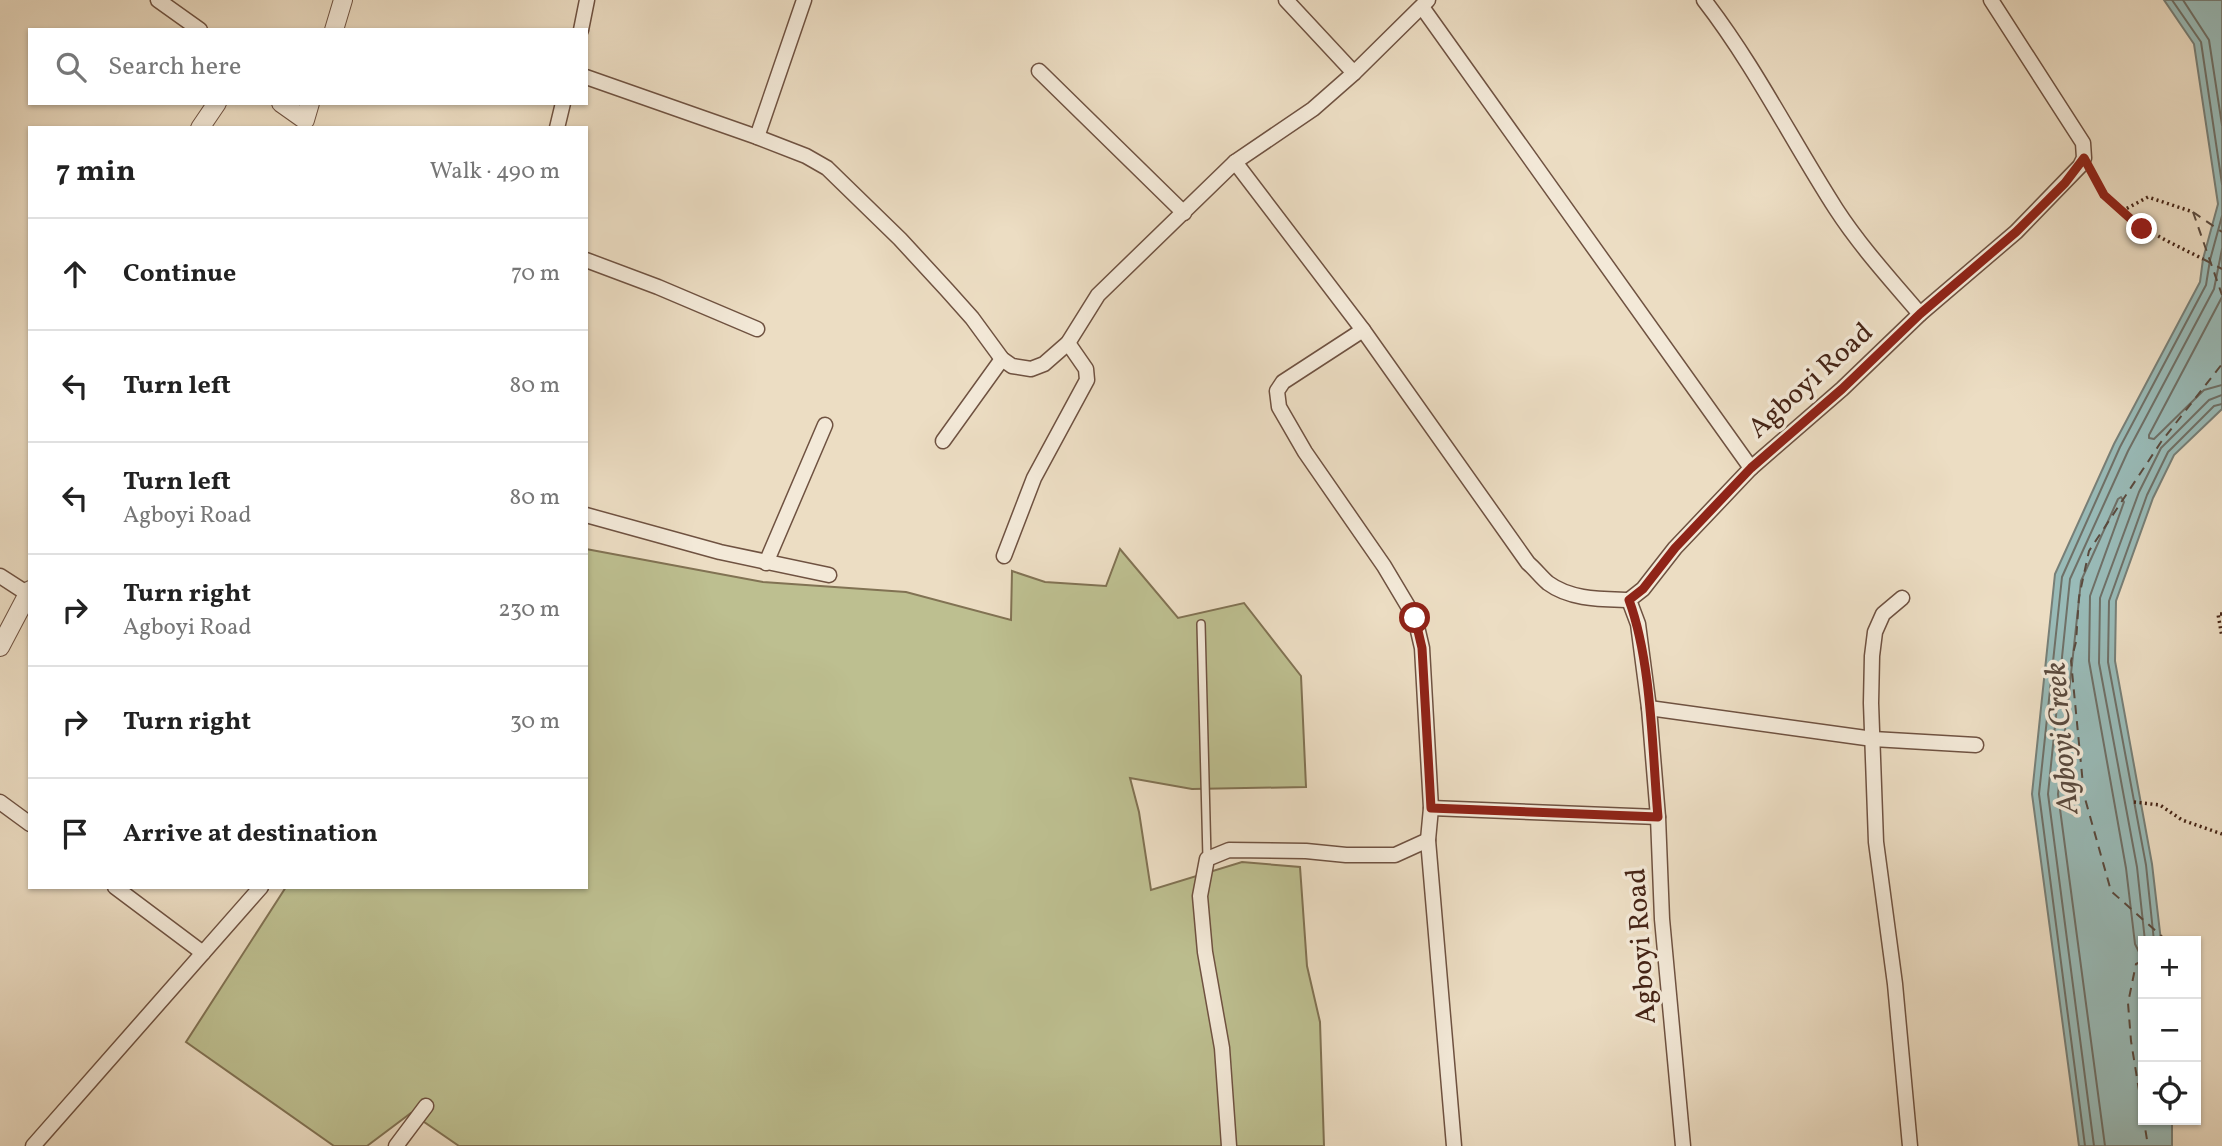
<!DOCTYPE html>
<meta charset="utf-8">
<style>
body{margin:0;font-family:Vollkorn,serif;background:#f2f2f2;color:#222}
.controls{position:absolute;right:21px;bottom:21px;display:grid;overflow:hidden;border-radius:0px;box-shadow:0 2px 5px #0004}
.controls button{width:63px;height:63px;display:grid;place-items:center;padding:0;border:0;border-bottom:2px solid #e0e0e0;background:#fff;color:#222;font:35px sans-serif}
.stop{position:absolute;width:21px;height:21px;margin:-16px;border:5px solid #8f2418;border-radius:50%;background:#fff}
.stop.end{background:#8f2418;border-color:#fff;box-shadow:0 2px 7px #0008}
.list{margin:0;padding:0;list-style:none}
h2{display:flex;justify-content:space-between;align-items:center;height:91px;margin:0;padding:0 28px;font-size:30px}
h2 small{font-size:23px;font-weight:400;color:#767676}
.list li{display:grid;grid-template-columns:46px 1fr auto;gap:21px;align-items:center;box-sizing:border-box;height:112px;padding:0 28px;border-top:2px solid #e0e0e0}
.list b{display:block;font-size:26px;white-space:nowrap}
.list p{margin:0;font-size:23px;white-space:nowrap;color:#767676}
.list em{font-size:23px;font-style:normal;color:#767676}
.icon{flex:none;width:38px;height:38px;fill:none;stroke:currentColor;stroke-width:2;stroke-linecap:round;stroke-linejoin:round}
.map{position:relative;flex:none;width:2222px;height:1146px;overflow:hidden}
.search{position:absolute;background:#fff;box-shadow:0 2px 5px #0004;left:28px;top:28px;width:560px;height:77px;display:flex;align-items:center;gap:18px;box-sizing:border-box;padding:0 24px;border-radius:0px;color:#767676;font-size:26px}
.panel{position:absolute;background:#fff;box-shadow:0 2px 5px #0004;left:28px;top:126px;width:560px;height:763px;border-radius:0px}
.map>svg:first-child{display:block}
.green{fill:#bdbf90;stroke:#817253;stroke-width:2}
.water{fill:#99bbb8;stroke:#777f77;stroke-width:2}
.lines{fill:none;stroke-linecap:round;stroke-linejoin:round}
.shore{stroke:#6f7067;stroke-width:2}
.ferry{stroke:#5a4a3e;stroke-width:2;stroke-dasharray:9 7;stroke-linecap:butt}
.service-casing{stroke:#6f5241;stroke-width:10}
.minor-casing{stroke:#6f5241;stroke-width:17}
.tertiary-casing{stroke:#6f5241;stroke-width:20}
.path{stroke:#452416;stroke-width:3.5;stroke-dasharray:2 3.5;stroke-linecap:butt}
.service{stroke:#f3e9d8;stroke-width:7}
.minor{stroke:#f3e9d8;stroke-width:14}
.tertiary{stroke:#f3e9d8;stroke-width:18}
.route{stroke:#8f2418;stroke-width:9}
.labels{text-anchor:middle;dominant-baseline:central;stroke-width:7;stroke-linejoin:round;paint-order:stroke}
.street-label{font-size:28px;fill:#452416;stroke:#f3e9d8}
.water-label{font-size:30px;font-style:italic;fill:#5a4a3e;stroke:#f3e9d8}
</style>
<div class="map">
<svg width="2222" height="1146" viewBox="0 0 2222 1146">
<rect width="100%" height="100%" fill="#ecddc3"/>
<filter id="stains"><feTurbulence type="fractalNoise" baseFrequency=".00286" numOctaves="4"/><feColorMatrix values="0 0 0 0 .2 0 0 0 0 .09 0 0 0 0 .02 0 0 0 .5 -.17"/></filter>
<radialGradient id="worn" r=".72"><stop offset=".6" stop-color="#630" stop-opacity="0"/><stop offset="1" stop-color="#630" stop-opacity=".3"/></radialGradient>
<path class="green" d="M586 549 763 582 906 592 1011 620 1012 571 1045 582 1106 586 1120 549 1178 618 1244 603 1301 676 1306 787 1192 789 1130 778 1139 812 1151 890 1242 862 1300 867 1307 966 1320 1022 1324 1146H459L411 1113 367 1146H334L186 1042 286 887H586Z"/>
<path class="water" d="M2164 0H2222V409L2174 455 2153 498 2116 601 2115 661 2152 864 2161 941H2143V1120H2172V1146H2079L2032 794 2055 574 2114 444 2200 282 2203 259 2218 204 2194 44Z"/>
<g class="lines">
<g class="shore">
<path d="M2172 0 2201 42 2222 184"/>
<path d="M2183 0 2209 40 2222 125"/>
<path d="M2222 297 2149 435V438L2154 439 2204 390 2222 385"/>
<path d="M2145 941 2137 867 2099 663 2100 598 2139 492 2161 448 2209 400 2222 395"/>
<path d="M2154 941 2146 865 2108 662 2109 601 2147 495 2168 452 2214 406 2222 404"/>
<path d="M2085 1146 2039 794 2062 577 2120 447 2206 285 2210 260 2222 216"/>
<path d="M2094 1146 2048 794 2070 579 2128 451 2214 289 2222 249"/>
<path d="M2105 1146 2058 794 2081 581 2118 499 2121 497 2124 502 2090 596 2089 661 2126 868 2135 944 2143 960"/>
</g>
<g class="ferry">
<path d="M2193 212 2222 295"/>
<path d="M2193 212 2222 232"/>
<path d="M2203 259 2222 269"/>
<path d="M2167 941 2111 891 2084 795 2071 661 2076 642 2079 597 2089 551 2161 442 2222 364"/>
<path d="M2143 961 2136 964 2128 1003 2131 1041 2148 1146"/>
</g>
<defs>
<path id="service" d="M1201 624 1207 858"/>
<g id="minor">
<path d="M158 0 200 30"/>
<path d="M1286 0 1354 73"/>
<path d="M1704 0C1755 66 1791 139 1836 209 1860 246 1891 280 1920 314"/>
<path d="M1422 7 1751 468"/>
<path d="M581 30 587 0"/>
<path d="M1039 71 1184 213"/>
<path d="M586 77 757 137 806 156 827 168 900 239 947 290 972 318 1002 359 1012 366 1031 369 1044 364 1068 343 1098 295 1235 162 1313 109 1354 73 1428 0"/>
<path d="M557 128 563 103"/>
<path d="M757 137 804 0"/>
<path d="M1235 162 1363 330 1528 563C1535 569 1541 577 1548 583 1571 600 1602 599 1629 600"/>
<path d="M586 260 658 287 757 329"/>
<path d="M1363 330 1283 382 1277 391 1279 407 1305 452 1384 566 1415 618 1422 648 1431 808 1428 840 1454 1146"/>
<path d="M943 441 1002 359"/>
<path d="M586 515 720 552 829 575"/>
<path d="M1004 556 1034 478 1087 380 1086 369 1068 343"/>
<path d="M766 563 825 425"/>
<path d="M0 576 28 594"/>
<path d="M1902 598 1883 614 1875 632 1872 656 1871 703 1876 842 1895 984 1910 1146"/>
<path d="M1649 708 1873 739 1976 745"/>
<path d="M0 802 30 824"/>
<path d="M1431 808 1658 817"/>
<path d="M115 887 203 953"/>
<path d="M33 1146 261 887"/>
<path d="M396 1146 426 1106"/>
<path d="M1229 1146 1222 1048 1205 952 1200 896 1207 859 1229 850 1306 851 1346 855H1395L1428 840"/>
<path d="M1683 1146 1662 919 1658 817 1649 708 1638 624 1629 600 1643 589 1675 548 1751 468 1842 389 1920 314 2016 232 2080 166 2084 158 2083 143 1991 0"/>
</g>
<g id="tertiary">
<path d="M334 30 343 0"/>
<path d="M281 103 305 120 310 103"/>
<path d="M200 128 217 103"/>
<path d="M0 647 30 590"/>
</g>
</defs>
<use href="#service" class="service-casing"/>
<use href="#minor" class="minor-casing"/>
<use href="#tertiary" class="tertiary-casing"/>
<g class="path">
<path d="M2092 172C2119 221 2156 235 2203 259"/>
<path d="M2122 211 2148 197 2193 212"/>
<path d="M2222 614H2218L2222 637"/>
<path d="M2134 802 2160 805 2182 820 2222 834"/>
</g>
<use href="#service" class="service"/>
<use href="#minor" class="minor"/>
<use href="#tertiary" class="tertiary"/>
</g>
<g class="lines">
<path class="route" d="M1415 618 1422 648 1431 808 1658 817C1652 750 1652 663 1629 600L1643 589 1675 548 1751 468 1842 389 1920 314 2016 232 2065 183 2084 158 2104 195 2142 229"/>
</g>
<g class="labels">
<g class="street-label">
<text transform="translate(1811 381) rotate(-42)">Agboyi Road</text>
<text transform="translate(1642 946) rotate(-94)">Agboyi Road</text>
</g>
<g class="water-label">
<text transform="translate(2063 738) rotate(-95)">Agboyi Creek</text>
</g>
</g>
<rect width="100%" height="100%" filter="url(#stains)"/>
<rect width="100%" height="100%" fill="url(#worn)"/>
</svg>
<div class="controls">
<button>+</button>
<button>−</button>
<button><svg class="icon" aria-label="locate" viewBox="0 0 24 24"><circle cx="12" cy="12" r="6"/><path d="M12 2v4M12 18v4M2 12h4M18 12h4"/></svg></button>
</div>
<div class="stop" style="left:1415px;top:618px"></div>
<div class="stop end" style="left:2142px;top:229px"></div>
<div class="search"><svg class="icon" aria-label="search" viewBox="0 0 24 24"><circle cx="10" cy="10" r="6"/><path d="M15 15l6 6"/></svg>Search here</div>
<section class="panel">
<h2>7 min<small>Walk · 490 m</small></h2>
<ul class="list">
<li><svg class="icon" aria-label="ahead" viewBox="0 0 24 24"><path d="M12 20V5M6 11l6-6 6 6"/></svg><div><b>Continue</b></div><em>70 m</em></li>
<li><svg class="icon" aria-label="left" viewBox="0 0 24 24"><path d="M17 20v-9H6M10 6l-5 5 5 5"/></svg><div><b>Turn left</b></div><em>80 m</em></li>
<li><svg class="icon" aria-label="left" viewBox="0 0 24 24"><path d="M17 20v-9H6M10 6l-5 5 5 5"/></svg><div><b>Turn left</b><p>Agboyi Road</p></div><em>80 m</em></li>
<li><svg class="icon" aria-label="right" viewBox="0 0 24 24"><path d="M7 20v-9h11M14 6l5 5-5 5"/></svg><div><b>Turn right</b><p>Agboyi Road</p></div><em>230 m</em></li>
<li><svg class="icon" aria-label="right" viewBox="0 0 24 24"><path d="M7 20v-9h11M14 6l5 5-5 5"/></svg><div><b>Turn right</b></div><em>30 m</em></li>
<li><svg class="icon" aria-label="arrive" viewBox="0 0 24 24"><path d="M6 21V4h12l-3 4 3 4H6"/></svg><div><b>Arrive at destination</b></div></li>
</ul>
</section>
</div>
